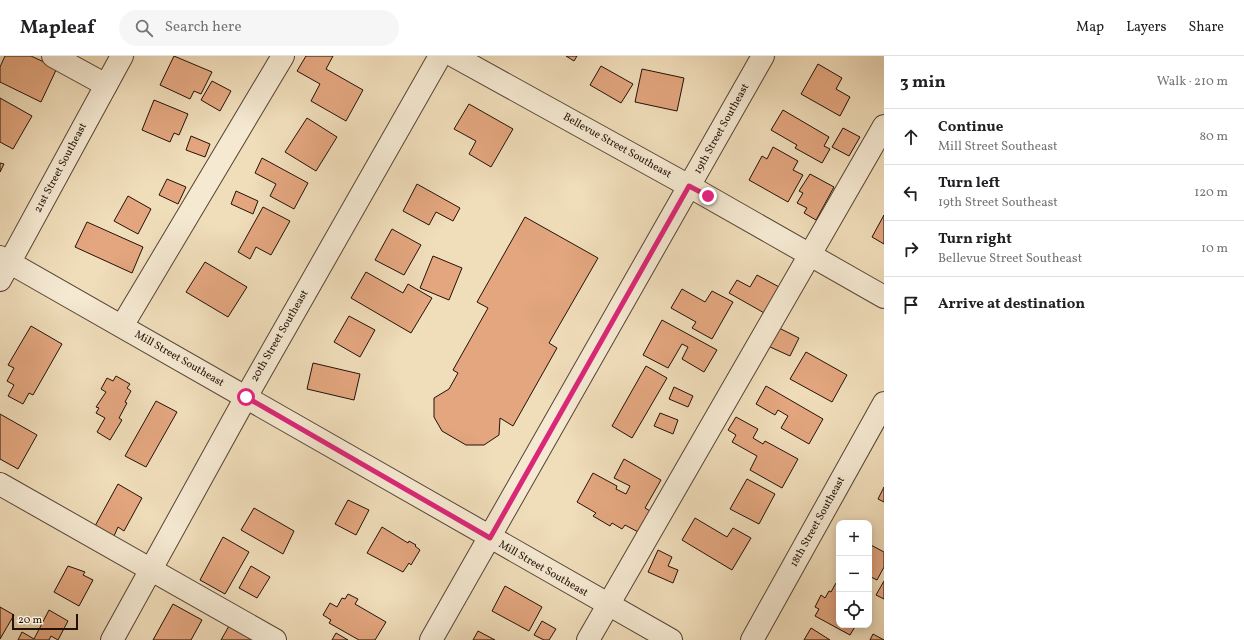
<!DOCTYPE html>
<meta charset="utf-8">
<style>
body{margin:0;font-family:Vollkorn,serif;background:#f6f6f6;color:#202124}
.controls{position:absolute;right:12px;bottom:12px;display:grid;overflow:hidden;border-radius:8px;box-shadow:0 2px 10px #0003}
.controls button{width:36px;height:36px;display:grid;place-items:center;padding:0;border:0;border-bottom:1px solid #e0e0e0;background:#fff;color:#202124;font:20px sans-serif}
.scale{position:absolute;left:12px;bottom:10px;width:66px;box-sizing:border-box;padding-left:4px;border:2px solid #231108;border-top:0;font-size:11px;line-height:14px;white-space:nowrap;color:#231108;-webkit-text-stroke:3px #f5e9d2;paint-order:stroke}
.stop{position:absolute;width:12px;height:12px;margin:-9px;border:3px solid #db2777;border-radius:50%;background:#fff}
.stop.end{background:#db2777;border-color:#fff;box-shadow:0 1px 4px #0008}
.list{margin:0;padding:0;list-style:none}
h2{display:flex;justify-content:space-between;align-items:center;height:52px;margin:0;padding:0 16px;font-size:17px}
h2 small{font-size:13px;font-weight:400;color:#757577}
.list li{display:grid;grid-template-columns:26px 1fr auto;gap:12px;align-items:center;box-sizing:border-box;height:56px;padding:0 16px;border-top:1px solid #e0e0e0}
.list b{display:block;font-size:15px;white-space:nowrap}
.list p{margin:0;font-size:13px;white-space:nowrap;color:#757577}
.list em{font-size:13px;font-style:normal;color:#757577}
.icon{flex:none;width:22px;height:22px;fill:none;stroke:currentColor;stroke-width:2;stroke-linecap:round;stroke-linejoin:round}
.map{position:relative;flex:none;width:884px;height:584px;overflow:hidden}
header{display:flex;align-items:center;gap:24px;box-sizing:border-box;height:56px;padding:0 20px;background:#fff;border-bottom:1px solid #e0e0e0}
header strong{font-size:19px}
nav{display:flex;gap:22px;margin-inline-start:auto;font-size:14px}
.search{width:280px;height:36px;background:#f6f6f6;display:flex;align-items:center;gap:10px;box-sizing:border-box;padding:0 14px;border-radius:22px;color:#757577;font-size:15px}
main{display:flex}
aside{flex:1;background:#fff}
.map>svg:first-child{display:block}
.building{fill:#e3a67f;stroke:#231108}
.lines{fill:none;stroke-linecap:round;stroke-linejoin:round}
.minor-casing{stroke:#564434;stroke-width:24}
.minor{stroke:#f5e9d2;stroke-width:22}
.route{stroke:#db2777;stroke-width:5}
.labels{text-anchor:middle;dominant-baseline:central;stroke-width:3;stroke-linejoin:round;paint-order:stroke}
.street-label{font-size:11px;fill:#231108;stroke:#f5e9d2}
</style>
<header>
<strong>Mapleaf</strong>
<div class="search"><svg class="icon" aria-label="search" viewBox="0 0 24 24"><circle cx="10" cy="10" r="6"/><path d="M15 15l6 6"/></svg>Search here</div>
<nav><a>Map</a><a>Layers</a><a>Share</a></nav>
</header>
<main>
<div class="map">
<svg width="884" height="584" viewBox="0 0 884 584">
<rect width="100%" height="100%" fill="#f0ddba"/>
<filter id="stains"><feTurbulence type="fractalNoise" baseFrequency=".005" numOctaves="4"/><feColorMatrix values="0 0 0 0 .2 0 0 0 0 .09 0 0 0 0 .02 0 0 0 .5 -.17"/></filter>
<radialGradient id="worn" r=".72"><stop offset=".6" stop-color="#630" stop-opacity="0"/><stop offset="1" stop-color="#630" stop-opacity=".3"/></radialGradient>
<g class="building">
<path d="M5 0H31L57 12 41 46 0 26V11Z"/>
<path d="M174 0 212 16 201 38 194 35 190 43 160 29Z"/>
<path d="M306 0H333L326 13 363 34 346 65 311 45 320 28 297 15Z"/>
<path d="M566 0H577L574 5Z"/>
<path d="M818 8 842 22 836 33 850 41 840 60 801 38Z"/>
<path d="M601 10 633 28 621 47 590 29Z"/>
<path d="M642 13 684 22 677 55 635 46Z"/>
<path d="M212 25 231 35 220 55 201 44Z"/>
<path d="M0 42 32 60 13 93 0 86Z"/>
<path d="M154 44 188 58 179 79 174 77 170 86 142 74Z"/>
<path d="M469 48 513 73 491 111 469 98 476 85 454 73Z"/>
<path d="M783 54 829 81 824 90 830 93 822 107 795 92 797 89 771 74Z"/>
<path d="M307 62 337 81 316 115 285 96Z"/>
<path d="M843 72 860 81 849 100 832 91Z"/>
<path d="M191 80 210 88 205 101 186 94Z"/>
<path d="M773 91 798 105 793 114 803 119 788 146 749 124 762 100 767 103Z"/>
<path d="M262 102 308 127 294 153 270 140 276 128 255 117Z"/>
<path d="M0 107 4 108 0 116Z"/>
<path d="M810 118 834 131 816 164 804 157 807 152 797 147 803 137 799 135Z"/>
<path d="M167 123 186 131 178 148 159 139Z"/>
<path d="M417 128 460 152 453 165 436 156 429 169 403 155Z"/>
<path d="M236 135 258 145 253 158 231 148Z"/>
<path d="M128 140 151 153 138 178 114 165Z"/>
<path d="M263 151 290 165 271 199 256 191 250 203 238 196Z"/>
<path d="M884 159V188L872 181Z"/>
<path d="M525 161 598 202 549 287 557 292 513 370 500 362 499 379 484 389H466L442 375 434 361V342L449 333 458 317 453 314 488 252 477 246Z"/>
<path d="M87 166 143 191 132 217 75 191Z"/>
<path d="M392 173 421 189 404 219 375 204Z"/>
<path d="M433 200 462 212 449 244 420 232Z"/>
<path d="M205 206 247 231 228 261 186 236Z"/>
<path d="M366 216 403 237 408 228 432 242 411 277 351 242Z"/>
<path d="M757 219 781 232 766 258 729 237 737 224 750 231Z"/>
<path d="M682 233 705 246 712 235 733 246 712 283 692 272 696 266 671 252Z"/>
<path d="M349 260 375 274 360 301 334 286Z"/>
<path d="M662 264 717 294 704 316 682 303 688 291 682 288 668 312 643 299Z"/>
<path d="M31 270 62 288 33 339 29 337 23 348 8 340 14 329 7 325 14 312 8 309Z"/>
<path d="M777 271 799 282 790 300 768 290Z"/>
<path d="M806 296 847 319 832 346 790 323Z"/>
<path d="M313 307 360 318 354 344 307 333Z"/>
<path d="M646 310 667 322 632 382 612 370Z"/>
<path d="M116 320 130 328 127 332 131 335 125 346 127 347 119 362 122 364 110 384 97 376 105 362 96 357 99 352 96 351 106 336 101 333 107 322 113 325Z"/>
<path d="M766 330 823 363 809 388 781 372 788 360 778 354 775 359 756 348Z"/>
<path d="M674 331 693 340 688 351 669 343Z"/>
<path d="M156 345 177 356 146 411 125 400Z"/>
<path d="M660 357 678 364 673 378 654 370Z"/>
<path d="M0 358 37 379 18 413 0 403Z"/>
<path d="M736 361 758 373 753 382 763 388 765 385 798 403 782 432 750 414 757 400 732 386 736 379 728 374Z"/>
<path d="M624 403 661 424 645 452 654 457 642 478 625 469 622 473 612 467 610 470 593 460 596 457 577 446 593 417 617 430 616 433 626 438 630 430 614 422Z"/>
<path d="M747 423 775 438 759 468 730 453Z"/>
<path d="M118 428 142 442 124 475 118 471 114 480 95 470Z"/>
<path d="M884 431V446L878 443Z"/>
<path d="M348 444 369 454 356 479 335 468Z"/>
<path d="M254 452 294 475 283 498 241 474Z"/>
<path d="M695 462 727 481 733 472 751 482 732 514 682 484Z"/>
<path d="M382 471 408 487 409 485 416 489 415 490 420 494 411 509 409 507 403 516 367 497Z"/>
<path d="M223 481 249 496 225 538 200 524Z"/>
<path d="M869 488 884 496V511L877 524 869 520Z"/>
<path d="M658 494 672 501 668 510 678 514 673 527 648 516Z"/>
<path d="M68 510 85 516 83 519 93 524 79 550 54 536Z"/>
<path d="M251 510 270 521 257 542 239 532Z"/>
<path d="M884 525V543L876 539Z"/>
<path d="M836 527 839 529V569H856L850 579 815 560 819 553 815 551 821 539 825 542 829 535 831 536Z"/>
<path d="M505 530 542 551 529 575 492 555Z"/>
<path d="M348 538 358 543 355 548 386 566 375 584H359L329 567 331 564 323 559 330 547 337 551 342 542 345 543Z"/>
<path d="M173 548 202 564 191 584H153Z"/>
<path d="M0 551 14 559 0 583Z"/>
<path d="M49 554 68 565 58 584 51 580 49 584H18L22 576 34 583Z"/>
<path d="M542 565 556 573 549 584H544L534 579Z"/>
<path d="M229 570 254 584H221Z"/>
<path d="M811 572 830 584H804Z"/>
<path d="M478 575 495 584H473Z"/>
<path d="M336 577 348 584H332Z"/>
<path d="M873 578 884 584H870Z"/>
</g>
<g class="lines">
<defs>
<g id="minor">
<path d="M53 0 106 29"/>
<path d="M454 0 689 130 884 241"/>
<path d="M0 201 671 584"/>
<path d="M0 224 122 0"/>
<path d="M122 270 283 0"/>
<path d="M0 428 275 584"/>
<path d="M112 584 246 341 440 0"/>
<path d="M431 584 763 0"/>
<path d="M588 584 884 70"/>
<path d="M752 584 884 347"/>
</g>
</defs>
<use href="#minor" class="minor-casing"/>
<use href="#minor" class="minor"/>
</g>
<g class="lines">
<path class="route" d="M246 341 490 482 689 130 708 140"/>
</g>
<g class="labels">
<g class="street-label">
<text transform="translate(722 73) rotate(-61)">19th Street Southeast</text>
<text transform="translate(617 90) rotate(29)">Bellevue Street Southeast</text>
<text transform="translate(61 112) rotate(-62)">21st Street Southeast</text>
<text transform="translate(280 280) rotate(-60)">20th Street Southeast</text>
<text transform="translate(179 303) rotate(30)">Mill Street Southeast</text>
<text transform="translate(818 466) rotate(-61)">18th Street Southeast</text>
<text transform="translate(543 513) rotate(30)">Mill Street Southeast</text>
</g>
</g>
<rect width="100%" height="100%" filter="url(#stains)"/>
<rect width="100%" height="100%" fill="url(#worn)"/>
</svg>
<div class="controls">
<button>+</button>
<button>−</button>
<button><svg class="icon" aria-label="locate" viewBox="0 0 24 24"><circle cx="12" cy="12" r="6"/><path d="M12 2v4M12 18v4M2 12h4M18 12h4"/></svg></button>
</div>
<div class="scale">20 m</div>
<div class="stop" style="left:246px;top:341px"></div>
<div class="stop end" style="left:708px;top:140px"></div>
</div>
<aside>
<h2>3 min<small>Walk · 210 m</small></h2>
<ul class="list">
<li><svg class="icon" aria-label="ahead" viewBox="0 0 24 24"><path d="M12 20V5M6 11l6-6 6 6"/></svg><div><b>Continue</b><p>Mill Street Southeast</p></div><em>80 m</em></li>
<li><svg class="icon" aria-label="left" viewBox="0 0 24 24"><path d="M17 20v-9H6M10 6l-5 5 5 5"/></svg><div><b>Turn left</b><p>19th Street Southeast</p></div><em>120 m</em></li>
<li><svg class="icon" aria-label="right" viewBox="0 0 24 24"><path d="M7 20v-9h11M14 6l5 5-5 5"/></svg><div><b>Turn right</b><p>Bellevue Street Southeast</p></div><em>10 m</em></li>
<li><svg class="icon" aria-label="arrive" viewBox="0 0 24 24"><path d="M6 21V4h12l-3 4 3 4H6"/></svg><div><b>Arrive at destination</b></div></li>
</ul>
</aside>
</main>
